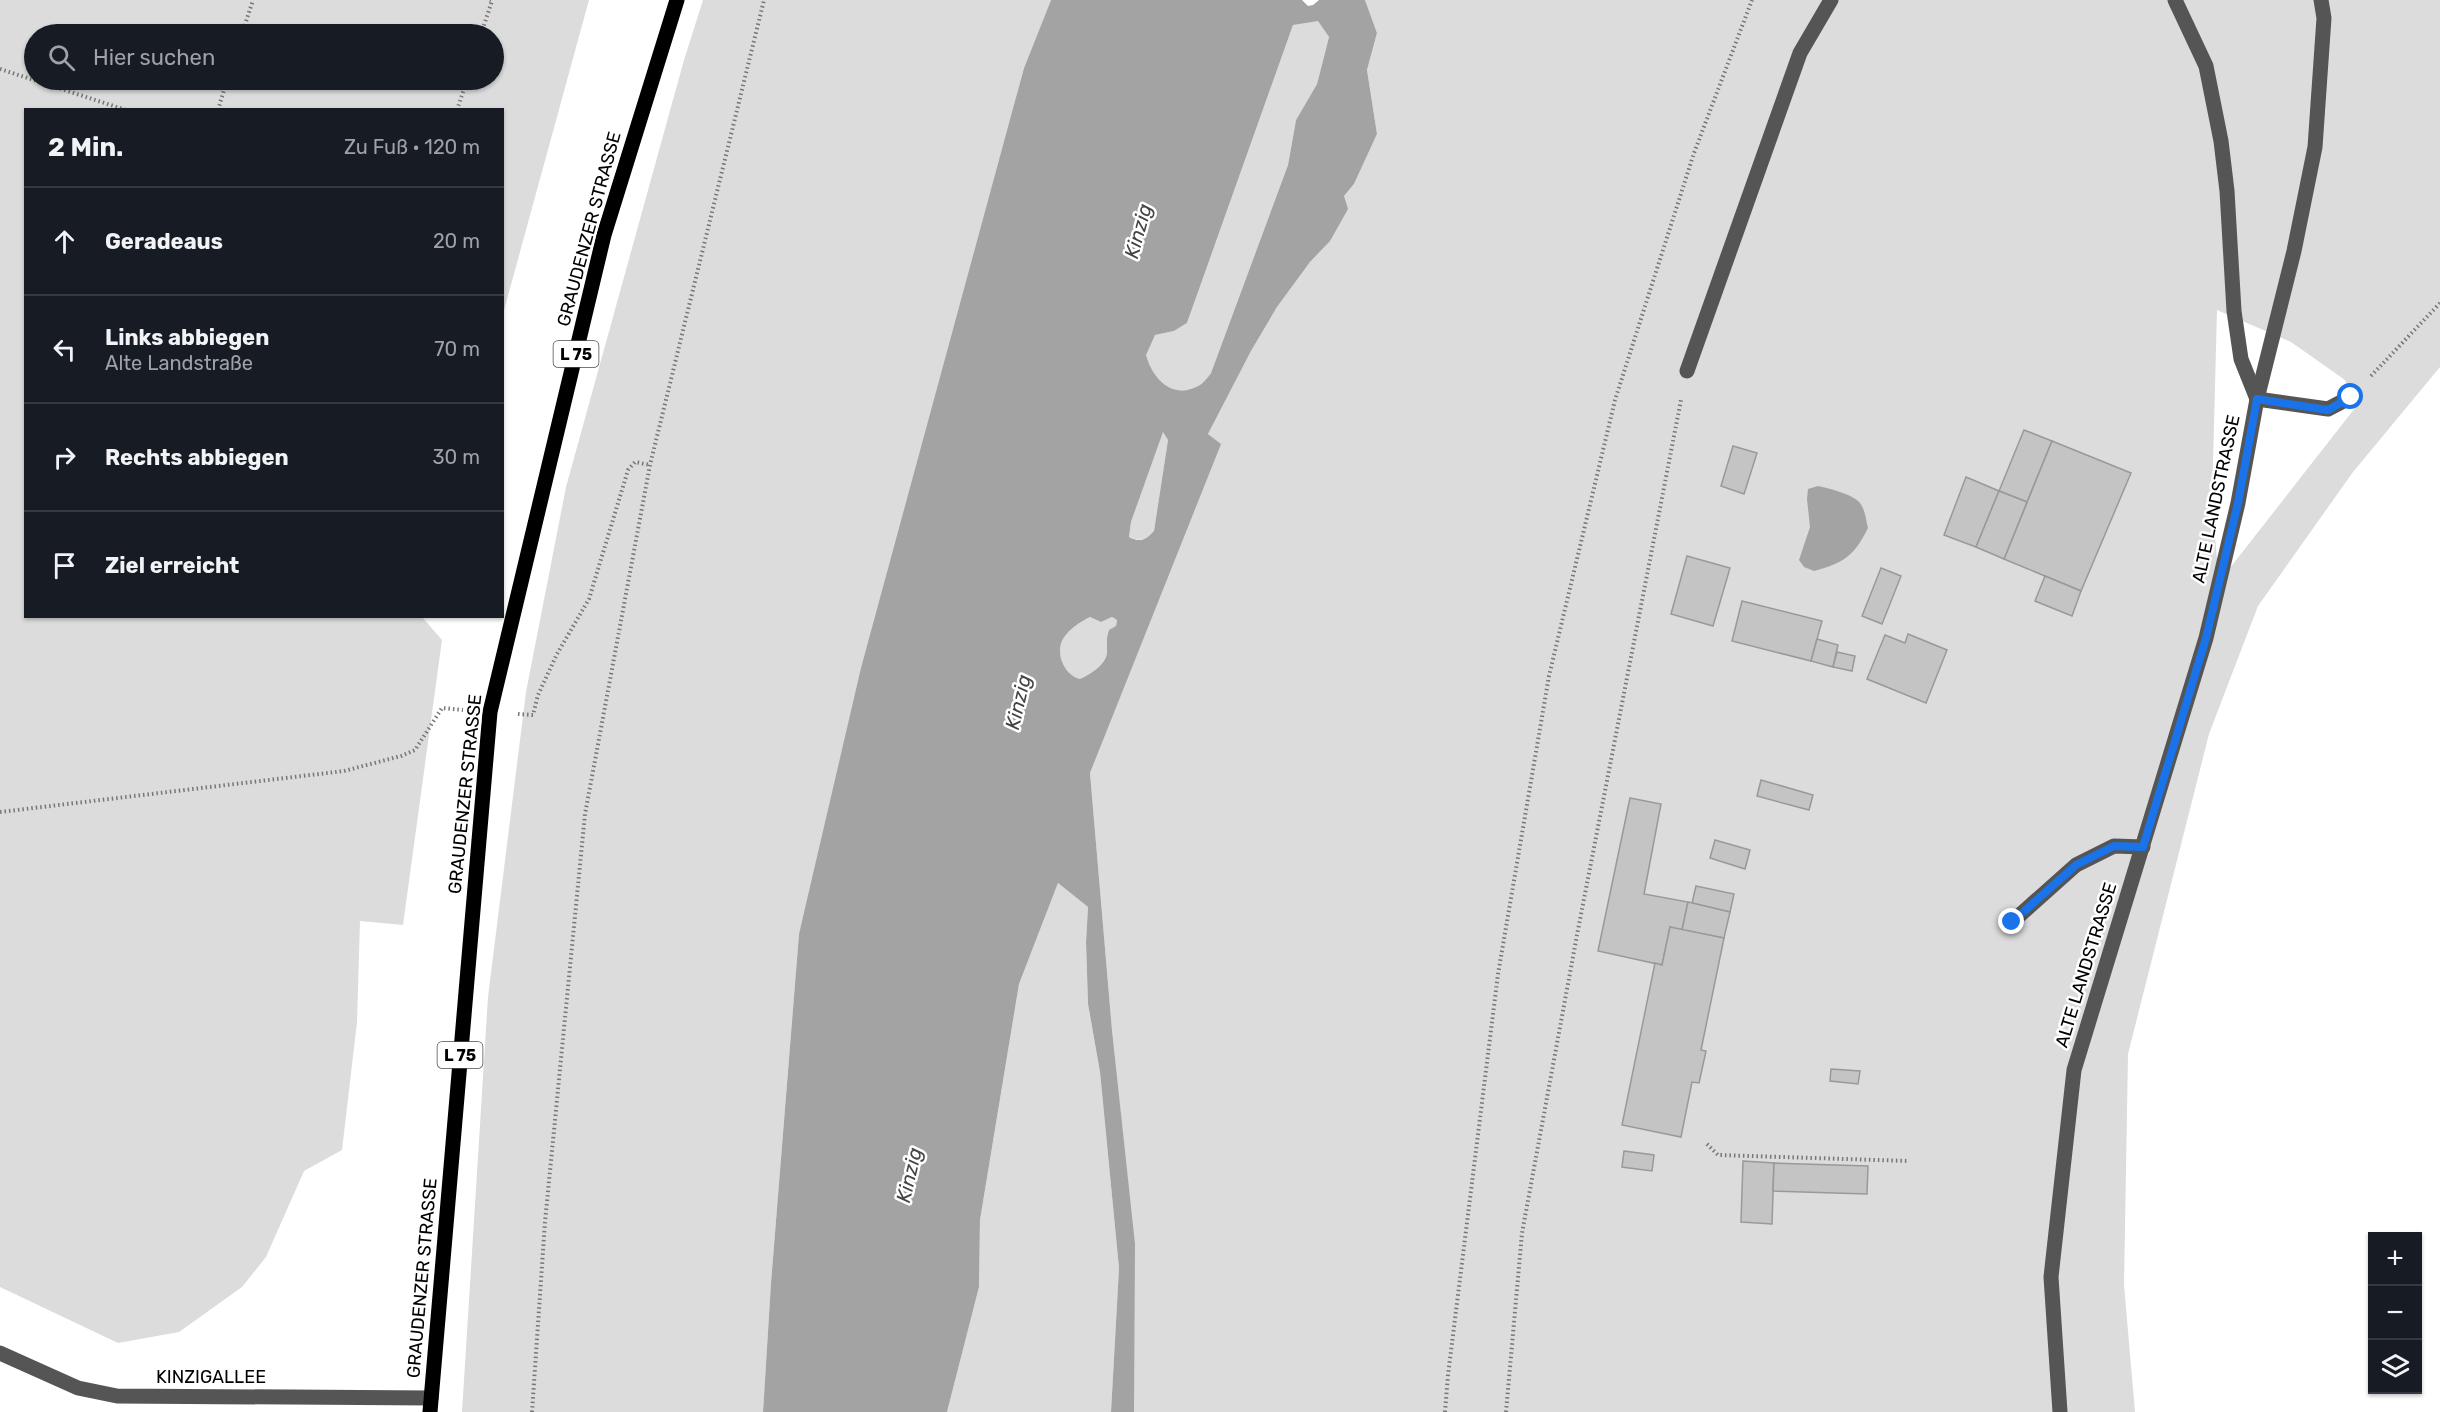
<!DOCTYPE html>
<html lang="de">
<meta charset="utf-8">
<style>
body{margin:0;font-family:Rubik,sans-serif;background:#20242c;color:#f1f3f6}
.controls{position:absolute;right:18px;bottom:18px;display:grid;overflow:hidden;border-radius:0px;box-shadow:0 2px 4px #0004}
.controls button{width:54px;height:54px;display:grid;place-items:center;padding:0;border:0;border-bottom:2px solid #363941;background:#171b24;color:#f1f3f6;font:30px sans-serif}
.stop{position:absolute;width:18px;height:18px;margin:-14px;border:4px solid #1a73e8;border-radius:50%;background:#fff}
.stop.end{background:#1a73e8;border-color:#fff;box-shadow:0 2px 6px #0008}
.list{margin:0;padding:0;list-style:none}
h2{display:flex;justify-content:space-between;align-items:center;height:78px;margin:0;padding:0 24px;font-size:26px}
h2 small{font-size:20px;font-weight:400;color:#9ea1a6}
.list li{display:grid;grid-template-columns:39px 1fr auto;gap:18px;align-items:center;box-sizing:border-box;height:108px;padding:0 24px;border-top:2px solid #363941}
.list b{display:block;font-size:22px;white-space:nowrap}
.list p{margin:0;font-size:20px;white-space:nowrap;color:#9ea1a6}
.list em{font-size:20px;font-style:normal;color:#9ea1a6}
.icon{flex:none;width:33px;height:33px;fill:none;stroke:currentColor;stroke-width:2;stroke-linecap:round;stroke-linejoin:round}
.map{position:relative;flex:none;width:2440px;height:1412px;overflow:hidden}
.search{position:absolute;background:#171b24;box-shadow:0 2px 4px #0004;left:24px;top:24px;width:480px;height:66px;display:flex;align-items:center;gap:15px;box-sizing:border-box;padding:0 21px;border-radius:33px;color:#9ea1a6;font-size:22px}
.panel{position:absolute;background:#171b24;box-shadow:0 2px 4px #0004;left:24px;top:108px;width:480px;height:510px;border-radius:0px}
.map>svg:first-child{display:block}
.green{fill:#dcdcdc;fill-rule:evenodd}
.water{fill:#a3a3a3;fill-rule:evenodd}
.building{fill:#c4c4c4;stroke:#999;stroke-width:1.5}
.lines{fill:none;stroke-linecap:round;stroke-linejoin:round}
.path{stroke:#777;stroke-width:4;stroke-dasharray:1.5 3;stroke-linecap:butt}
.minor{stroke:#555;stroke-width:15}
.major{stroke:#000;stroke-width:15}
.route{stroke:#1a73e8;stroke-width:8}
.labels{text-anchor:middle;dominant-baseline:central;stroke-width:5;stroke-linejoin:round;paint-order:stroke}
.shield{fill:#fff;stroke:#4c4c4c;stroke-width:1.5}
.shield-label{font-size:16px;font-weight:bold;fill:#000}
.street-label{font-size:18px;fill:#000;stroke:#fff}
.water-label{font-size:20px;font-style:italic;fill:#444;stroke:#fff}
</style>
<div class="map">
<svg width="2440" height="1412" viewBox="0 0 2440 1412">
<rect width="100%" height="100%" fill="#fff"/>
<g class="green">
<path d="M0 0H589L503 314 502 110H26V616L422 617 442 640 403 925 360 921 357 1022 342 1150 304 1171 266 1257 242 1287 179 1332 118 1343 0 1287ZM34 34H494V80H34Z"/>
<path d="M703 0H1051L1024 68 799 934 771 1283 763 1412H462L488 997 526 692 566 487 684 60Z"/>
<path d="M1365 0H2440V367L2353 472 2258 606 2209 734 2128 1054 2124 1285 2135 1412H1134L1133 1231 1112 1030 1090 773 1220 444 1208 434 1251 351 1277 307 1310 262 1330 240 1344 196 1354 184 1377 134 1367 70 1377 33ZM2217 310 2291 342 2345 380 2355 408 2219 582 2212 500Z"/>
<path d="M1318 20 1329 37 1317 84 1296 120 1288 165 1211 373C1208 377 1203 384 1198 386 1172 400 1152 378 1145 355L1155 335 1174 331 1187 323 1293 25Z"/>
<path d="M1163 431 1168 440 1154 531C1145 540 1141 542 1129 537L1131 522Z"/>
<path d="M1090 617 1101 622 1112 617 1117 620 1116 627 1109 630C1106 638 1107 643 1107 650 1107 664 1091 674 1080 679 1064 675 1055 653 1063 639 1069 629 1080 622 1090 617Z"/>
<path d="M1058 883 1088 907 1086 942 1088 1004 1100 1072 1119 1268 1111 1412H947L979 1287 980 1220 1019 984Z"/>
</g>
<g class="water">
<path d="M1051 0H1302L1308 6 1313 5 1319 0H1365L1377 33 1367 70 1377 134 1354 184 1344 196 1348 209 1330 241 1310 262 1277 307 1251 351 1208 434 1221 444 1090 773 1112 1030 1135 1244 1134 1412H1111L1119 1268 1100 1072 1088 1004 1086 942 1088 907 1058 883 1019 984 980 1220 979 1287 947 1412H763L771 1283 799 934 861 668 1024 68ZM1318 21 1329 37 1317 84 1296 120 1288 165 1211 373C1208 377 1203 384 1198 386 1172 400 1152 378 1146 355L1155 335 1174 331 1187 323 1293 25ZM1163 432 1168 440 1154 531C1145 540 1141 543 1129 537L1131 522ZM1090 617 1101 622 1112 617 1117 620 1116 626 1109 630C1106 638 1107 643 1107 651 1107 664 1091 674 1080 679 1064 675 1055 653 1063 639 1069 629 1080 622 1090 617Z"/>
<path d="M1818 486C1828 488 1851 494 1858 501 1865 507 1866 520 1868 528 1854 556 1844 563 1814 571L1804 567 1799 560 1810 527 1807 499 1808 489Z"/>
</g>
<g class="building">
<path d="M2024 430 2052 441 2027 502 1999 491Z"/>
<path d="M2052 441 2131 473 2081 591 2004 559Z"/>
<path d="M1733 446 1757 453 1744 494 1721 486Z"/>
<path d="M1966 477 1999 491 1976 547 1944 535Z"/>
<path d="M1999 491 2027 502 2004 559 1976 547Z"/>
<path d="M1687 556 1730 568 1713 626 1671 614Z"/>
<path d="M1881 568 1901 576 1882 624 1862 616Z"/>
<path d="M2045 576 2081 591 2072 616 2035 601Z"/>
<path d="M1742 601 1822 621 1811 661 1732 641Z"/>
<path d="M1908 634 1947 650 1926 703 1867 679 1885 635 1905 643Z"/>
<path d="M1817 639 1838 645 1833 667 1811 661Z"/>
<path d="M1837 652 1855 656 1852 671 1833 667Z"/>
<path d="M1761 780 1813 795 1809 810 1757 796Z"/>
<path d="M1630 798 1661 804 1644 894 1688 902 1682 930 1670 927 1662 965 1598 951Z"/>
<path d="M1715 840 1750 850 1745 869 1710 858Z"/>
<path d="M1696 886 1734 894 1730 912 1692 903Z"/>
<path d="M1688 902 1730 912 1724 938 1682 930Z"/>
<path d="M1670 927 1724 938 1701 1050 1706 1051 1699 1083 1692 1082 1681 1137 1622 1125 1655 963 1662 965Z"/>
<path d="M1831 1069 1860 1071 1858 1084 1830 1081Z"/>
<path d="M1624 1151 1654 1155 1652 1171 1622 1167Z"/>
<path d="M1743 1161 1774 1163 1772 1224 1741 1222Z"/>
<path d="M1774 1163 1868 1166 1867 1194 1773 1191Z"/>
</g>
<g class="lines">
<g class="path">
<path d="M242 34 253 0"/>
<path d="M481 34 492 1 490 0"/>
<path d="M0 69 126 110"/>
<path d="M218 110 227 80"/>
<path d="M457 110 467 80"/>
<path d="M2371 376 2440 303"/>
<path d="M518 714 533 715 538 695 557 654 589 599 628 470 635 462 650 465"/>
<path d="M0 812 344 771 401 756 415 750 442 708 463 710"/>
<path d="M1707 1144 1718 1155 1909 1161"/>
<path d="M532 1412 545 1222 585 814 650 465 764 0"/>
<path d="M1445 1412 1448 1375 1498 974 1549 676 1615 400 1694 153 1752 0"/>
<path d="M1506 1412 1522 1233 1577 935 1681 400"/>
</g>
<g class="minor">
<path d="M2175 0 2206 66 2221 141 2227 191 2234 311 2241 359 2257 399"/>
<path d="M1687 371 1800 53 1831 0"/>
<path d="M2257 399 2328 409 2351 397"/>
<path d="M2012 922 2076 865 2114 846 2143 847"/>
<path d="M0 1353 78 1388 117 1396 431 1398"/>
<path d="M2060 1412 2051 1277 2074 1070 2206 638 2238 503 2257 399 2294 251 2315 147 2324 18 2321 0"/>
</g>
<path class="major" d="M430 1412 490 712 604 235 677 0"/>
</g>
<g class="lines">
<path class="route" d="M2012 922 2076 865 2114 846 2143 847 2206 638 2238 503 2257 399 2328 410 2351 397"/>
</g>
<g class="labels">
<g class="shield">
<rect x="553.5" y="341" width="45" height="26" rx="4.5"/>
<rect x="437.5" y="1042" width="45" height="26" rx="4.5"/>
</g>
<g class="shield-label">
<text x="576" y="354">L 75</text>
<text x="460" y="1055">L 75</text>
</g>
<g class="street-label">
<text transform="translate(589 229) rotate(-75)">GRAUDENZER STRASSE</text>
<text transform="translate(2216 499) rotate(-78)">ALTE LANDSTRASSE</text>
<text transform="translate(465 794) rotate(-84)">GRAUDENZER STRASSE</text>
<text transform="translate(2086 965) rotate(-73)">ALTE LANDSTRASSE</text>
<text transform="translate(422 1278) rotate(-85)">GRAUDENZER STRASSE</text>
<text x="211" y="1377">KINZIGALLEE</text>
</g>
<g class="water-label">
<text transform="translate(1138 231) rotate(-75)">Kinzig</text>
<text transform="translate(1018 702) rotate(-77)">Kinzig</text>
<text transform="translate(909 1175) rotate(-77)">Kinzig</text>
</g>
</g>
</svg>
<div class="controls">
<button>+</button>
<button>−</button>
<button><svg class="icon" aria-label="layers" viewBox="0 0 24 24"><path d="M12 4l9 5-9 5-9-5zM3 14l9 5 9-5"/></svg></button>
</div>
<div class="stop" style="left:2351px;top:397px"></div>
<div class="stop end" style="left:2012px;top:922px"></div>
<div class="search"><svg class="icon" aria-label="search" viewBox="0 0 24 24"><circle cx="10" cy="10" r="6"/><path d="M15 15l6 6"/></svg>Hier suchen</div>
<section class="panel">
<h2>2 Min.<small>Zu Fuß · 120 m</small></h2>
<ul class="list">
<li><svg class="icon" aria-label="ahead" viewBox="0 0 24 24"><path d="M12 20V5M6 11l6-6 6 6"/></svg><div><b>Geradeaus</b></div><em>20 m</em></li>
<li><svg class="icon" aria-label="left" viewBox="0 0 24 24"><path d="M17 20v-9H6M10 6l-5 5 5 5"/></svg><div><b>Links abbiegen</b><p>Alte Landstraße</p></div><em>70 m</em></li>
<li><svg class="icon" aria-label="right" viewBox="0 0 24 24"><path d="M7 20v-9h11M14 6l5 5-5 5"/></svg><div><b>Rechts abbiegen</b></div><em>30 m</em></li>
<li><svg class="icon" aria-label="arrive" viewBox="0 0 24 24"><path d="M6 21V4h12l-3 4 3 4H6"/></svg><div><b>Ziel erreicht</b></div></li>
</ul>
</section>
</div>
